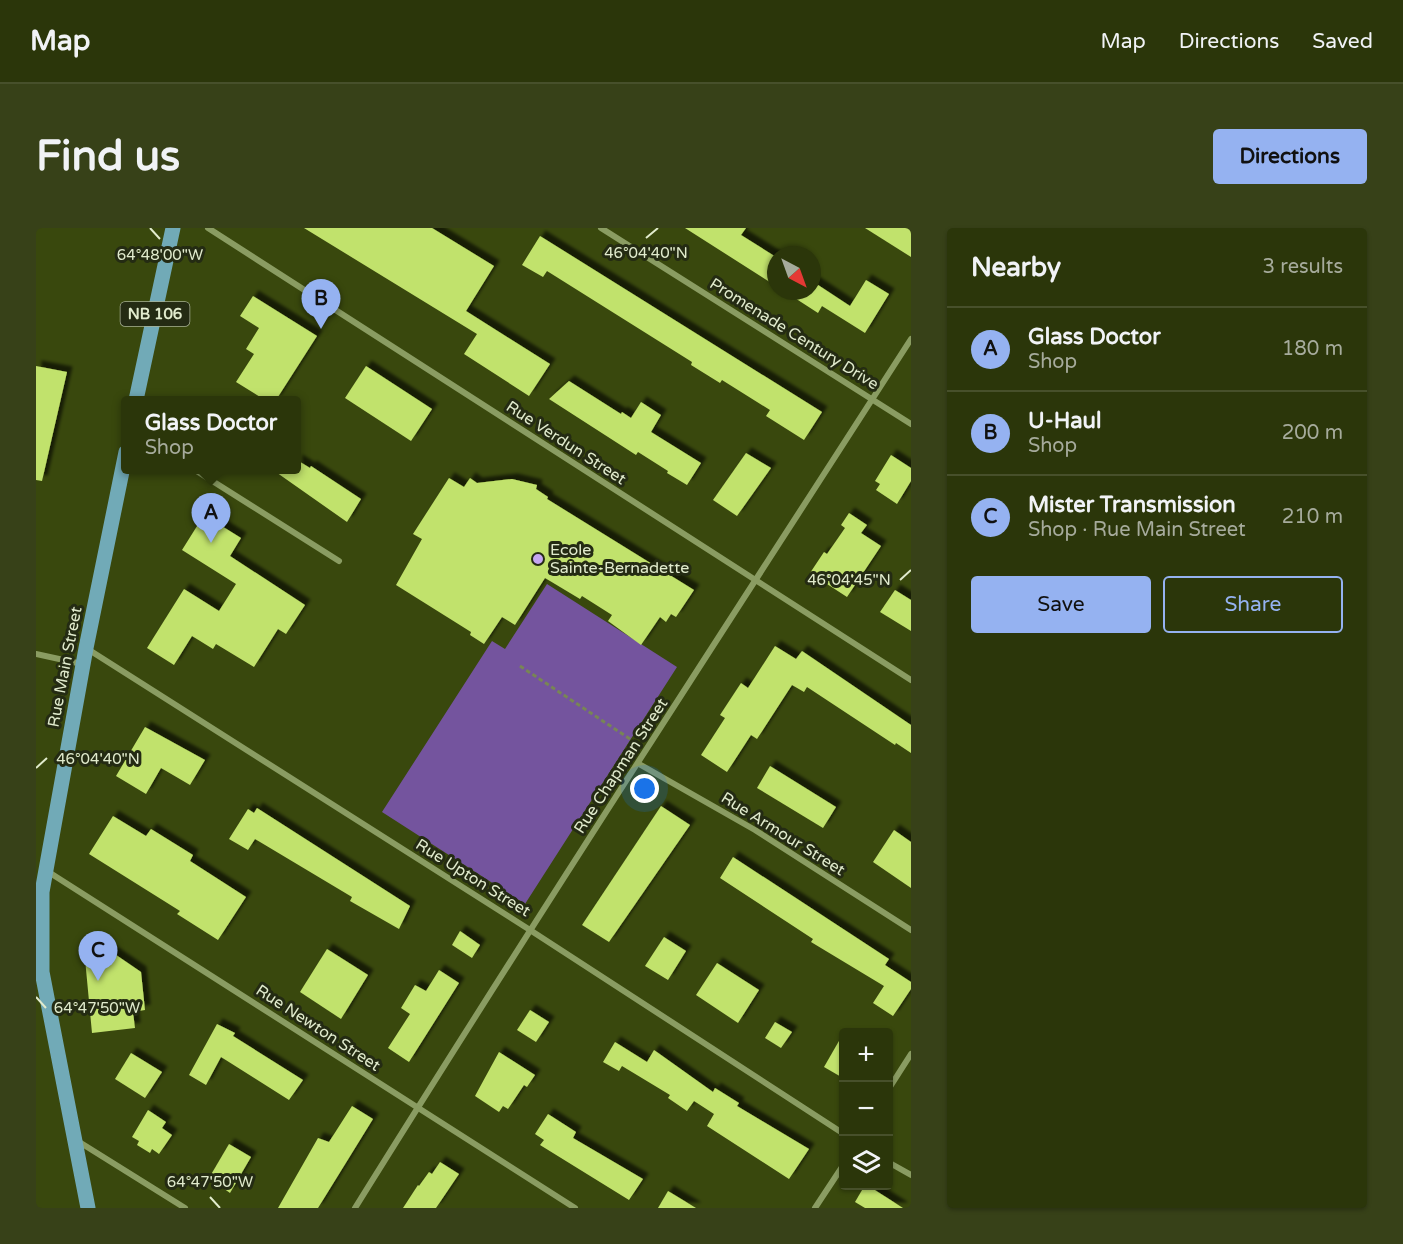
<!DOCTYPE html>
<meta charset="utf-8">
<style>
body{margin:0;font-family:"Varela Round",sans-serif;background:#374118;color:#f1f3f6}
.controls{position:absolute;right:18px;bottom:18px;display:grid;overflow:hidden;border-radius:6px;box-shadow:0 2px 4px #0004}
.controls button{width:54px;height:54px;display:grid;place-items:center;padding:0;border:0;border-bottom:2px solid #47502b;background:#2b360a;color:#f1f3f6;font:30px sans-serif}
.compass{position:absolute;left:731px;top:18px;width:54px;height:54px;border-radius:50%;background:#2b360a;box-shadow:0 2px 4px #0004;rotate:139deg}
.you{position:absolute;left:609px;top:561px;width:21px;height:21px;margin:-15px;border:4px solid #fff;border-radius:50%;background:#1a73e8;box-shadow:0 0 0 9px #1a73e833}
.badge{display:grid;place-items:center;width:39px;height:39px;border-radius:50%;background:#95b2f1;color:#111;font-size:20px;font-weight:700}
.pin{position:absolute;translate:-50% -50px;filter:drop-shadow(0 2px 3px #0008)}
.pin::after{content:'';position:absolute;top:32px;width:21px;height:18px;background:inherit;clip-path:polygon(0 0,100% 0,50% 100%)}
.popup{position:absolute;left:85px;top:168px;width:180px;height:78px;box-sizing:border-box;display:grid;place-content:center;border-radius:6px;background:#2b360a;filter:drop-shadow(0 2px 4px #0005);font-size:20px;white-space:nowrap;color:#a6ab9c}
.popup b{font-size:22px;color:#f1f3f6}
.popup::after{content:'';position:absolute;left:50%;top:100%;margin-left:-12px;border:12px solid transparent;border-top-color:#2b360a}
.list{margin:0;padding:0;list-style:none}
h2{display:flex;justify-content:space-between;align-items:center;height:78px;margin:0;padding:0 24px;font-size:26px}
h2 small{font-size:20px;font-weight:400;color:#a6ab9c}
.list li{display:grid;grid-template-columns:39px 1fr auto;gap:18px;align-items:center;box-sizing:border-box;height:84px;padding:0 24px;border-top:2px solid #47502b}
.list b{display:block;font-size:22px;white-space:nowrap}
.list p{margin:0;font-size:20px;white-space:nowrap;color:#a6ab9c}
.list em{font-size:20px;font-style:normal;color:#a6ab9c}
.actions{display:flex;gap:12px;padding:18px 24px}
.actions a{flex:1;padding:14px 0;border:2px solid #95b2f1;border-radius:6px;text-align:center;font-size:21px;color:#95b2f1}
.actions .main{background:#95b2f1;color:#111}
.icon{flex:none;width:33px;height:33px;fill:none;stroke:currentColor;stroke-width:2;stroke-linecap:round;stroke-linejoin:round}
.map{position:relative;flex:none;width:875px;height:980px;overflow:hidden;border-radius:6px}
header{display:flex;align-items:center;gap:36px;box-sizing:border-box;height:84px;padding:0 30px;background:#2b360a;border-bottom:2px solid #47502b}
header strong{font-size:28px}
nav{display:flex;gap:33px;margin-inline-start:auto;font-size:21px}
.intro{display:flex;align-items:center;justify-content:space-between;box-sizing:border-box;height:144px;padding:0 36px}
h1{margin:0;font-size:42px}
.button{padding:15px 27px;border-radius:6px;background:#95b2f1;color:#111;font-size:21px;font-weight:700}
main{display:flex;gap:36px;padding:0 36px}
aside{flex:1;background:#2b360a;border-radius:6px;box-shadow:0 2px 4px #0004}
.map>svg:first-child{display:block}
.green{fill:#74549e}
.building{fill:#c1e26c;filter:url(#shadow)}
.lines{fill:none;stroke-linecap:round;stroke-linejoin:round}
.path{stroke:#788555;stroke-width:3;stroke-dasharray:4.5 3;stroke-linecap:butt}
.street{stroke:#8a9c62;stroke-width:6}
.primary{stroke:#71aab7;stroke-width:15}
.ticks{fill:none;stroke:#e1ebcd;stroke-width:2}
.poi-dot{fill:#c5a7f1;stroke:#242b13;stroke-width:2}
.labels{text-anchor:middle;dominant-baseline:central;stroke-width:6;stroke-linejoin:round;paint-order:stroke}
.shield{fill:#242b13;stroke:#a8b195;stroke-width:1.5}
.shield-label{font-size:15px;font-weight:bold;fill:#e1ebcd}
.street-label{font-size:16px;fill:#e1ebcd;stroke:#242b13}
.poi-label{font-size:16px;fill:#e1ebcd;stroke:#242b13;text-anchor:start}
.ticks-label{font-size:15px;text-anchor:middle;fill:#e1ebcd;stroke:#242b13;stroke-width:6;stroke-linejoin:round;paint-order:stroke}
</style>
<header>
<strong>Map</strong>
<nav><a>Map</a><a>Directions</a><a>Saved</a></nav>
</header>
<div class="intro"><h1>Find us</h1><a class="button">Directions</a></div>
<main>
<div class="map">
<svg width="875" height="980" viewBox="0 0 875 980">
<defs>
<filter id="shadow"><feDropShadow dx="5.5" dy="-5.5" stdDeviation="1.5" flood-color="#0009"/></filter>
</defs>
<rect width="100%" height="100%" fill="#39480d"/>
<path class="green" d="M511 356 641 439 489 676 346 584 456 413 469 421Z"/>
<g class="building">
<path d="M268 0H396L458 38 430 83 514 136 493 168 428 126 441 106Z"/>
<path d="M649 0H710L705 7 740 29V58Z"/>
<path d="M829 0H875V29Z"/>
<path d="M504 8 786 184 768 212 730 188 734 182 686 152 684 155 655 137 656 134 511 43 507 49 486 37Z"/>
<path d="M830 52 853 66 829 105 786 78 782 85 748 63H776V53L814 78Z"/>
<path d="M217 68 281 108 240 172H229L200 154 218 126 210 121 223 100 204 88Z"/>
<path d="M0 138 31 144 6 253 0 252Z"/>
<path d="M330 138 396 181 375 213 309 170Z"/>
<path d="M533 153 585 186 586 184 595 190 605 174 625 187 615 204 665 235 651 257 631 245 632 243 602 224 600 227 513 171Z"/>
<path d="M710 225 735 240 701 288 677 272Z"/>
<path d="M855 227 875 240V253L861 276 840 262 844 256 839 253Z"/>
<path d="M261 232 274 240 275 238 325 271 311 294 237 242H261Z"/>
<path d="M413 250 428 259 434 250 441 255 476 251 501 257 500 261 512 269 511 271 658 362 640 389 635 386 630 394 624 389 605 417 572 393 576 387 546 368 544 371 509 350 479 397 466 389 448 416 434 407 435 404 360 357 386 311 377 306Z"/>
<path d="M813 285 831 297 825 305 845 318 811 369 774 345 788 324 791 326 809 300 805 297Z"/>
<path d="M168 287 205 310 194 328 269 377 250 406 242 401 218 439 180 416 177 421 156 408 138 437 111 420 148 361 183 383 200 356 146 322Z"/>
<path d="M859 362 875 372V403L844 384Z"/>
<path d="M739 418 760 431 766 423 875 497V525L860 515 859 517 771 459 768 464 756 457 721 511 715 507 691 544 665 527 689 490 684 487 705 455 712 460Z"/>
<path d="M109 499 169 532 154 557 125 540 110 566 80 548Z"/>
<path d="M734 538 800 579 787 600 721 560Z"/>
<path d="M625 578 654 597 573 714 546 697Z"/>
<path d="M221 580 374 678 363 701 314 673 316 669 219 611 212 622 193 611 212 581 218 585Z"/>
<path d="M77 588 110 608 115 601 157 627 154 633 210 669 182 712 141 686 144 683 53 626Z"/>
<path d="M858 602 875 614V660L837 634Z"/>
<path d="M697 629 853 731 849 737 875 754V761L857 788 837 775 848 758 775 714 777 711 684 650Z"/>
<path d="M424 703 444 717 436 730 416 717Z"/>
<path d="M628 709 650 723 632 752 609 738Z"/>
<path d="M67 718 105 744 109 782 97 784 99 800 56 805 48 720Z"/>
<path d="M291 721 332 747 305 791 264 764Z"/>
<path d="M681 735 723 762 702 795 660 767Z"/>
<path d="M403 742 423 755 373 834 352 820 374 786 365 780 379 757 390 763Z"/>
<path d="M494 782 513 794 500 814 481 802Z"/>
<path d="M739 794 756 804 745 820 729 810Z"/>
<path d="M181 796 199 805 197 808 267 852 253 872 185 829 170 857 153 847Z"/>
<path d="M807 806V850L788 839Z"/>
<path d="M579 814 611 834 618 822 677 864 679 860 703 875 701 878 773 921 753 951 671 898 678 886 658 873 651 883 632 870 634 867 586 838 583 843 567 834Z"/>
<path d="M463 824 499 847 491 859 488 857 472 881 467 878 463 884 439 868Z"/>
<path d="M95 825 126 844 109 870 79 851Z"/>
<path d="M316 878 337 891 282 980H242L282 910 293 914Z"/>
<path d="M112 882 130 894 126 900 136 907 123 926 116 921 114 925 101 917 103 913 96 909Z"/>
<path d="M512 886 540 904 537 910 607 951 593 972 504 917 508 912 499 906Z"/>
<path d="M193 916 215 929 194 965 173 950Z"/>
<path d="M404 934 423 946 400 980H367L382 957 383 958 393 944 396 946Z"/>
<path d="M829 957H831L867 980H829L819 974Z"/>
<path d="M632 963 660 980H622Z"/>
</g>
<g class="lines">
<path class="path" d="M484 438 600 515"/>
<g class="street">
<path d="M172 0 875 452"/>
<path d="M565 0 875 196"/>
<path d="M159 242 303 333"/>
<path d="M50 420 494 702 808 906"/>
<path d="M0 426 46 436"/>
<path d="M603 536 719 602 875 702"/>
<path d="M11 643 539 980"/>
<path d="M852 862 875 826"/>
<path d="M40 912 149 980"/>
<path d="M852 934 875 947"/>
<path d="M319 980C501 688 689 400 875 111"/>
<path d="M779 980 808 936"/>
</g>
<g class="primary">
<path d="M100 172 137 0"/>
<path d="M52 980 6 744V664L50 420 90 224"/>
</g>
</g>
<path class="ticks" d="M114 0 124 11M610 10 622 0M864 352 875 342M0 540 11 530M0 769 10 780M174 969 184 980"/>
<circle class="poi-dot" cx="502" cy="331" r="6"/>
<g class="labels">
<rect class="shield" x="84.5" y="74" width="69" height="24" rx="4.5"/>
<g class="shield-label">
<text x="119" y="86">NB 106</text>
</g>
<g class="street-label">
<text transform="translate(758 106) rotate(32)">Promenade Century Drive</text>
<text transform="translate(530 215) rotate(33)">Rue Verdun Street</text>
<text transform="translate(29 439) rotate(-79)">Rue Main Street</text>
<text transform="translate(585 538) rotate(-57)">Rue Chapman Street</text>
<text transform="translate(747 606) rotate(32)">Rue Armour Street</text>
<text transform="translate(437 650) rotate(32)">Rue Upton Street</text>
<text transform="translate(282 800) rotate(33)">Rue Newton Street</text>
</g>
<g class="poi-label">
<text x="514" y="322">Ecole<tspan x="514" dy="18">Sainte-Bernadette</tspan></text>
</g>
</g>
<g class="ticks-label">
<text x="610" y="30">46°04'40"N</text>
<text x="124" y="32">64°48'00"W</text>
<text x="813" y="357">46°04'45"N</text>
<text x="62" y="536">46°04'40"N</text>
<text x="61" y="785">64°47'50"W</text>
<text x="174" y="959">64°47'50"W</text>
</g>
</svg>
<div class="controls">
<button>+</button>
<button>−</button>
<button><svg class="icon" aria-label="layers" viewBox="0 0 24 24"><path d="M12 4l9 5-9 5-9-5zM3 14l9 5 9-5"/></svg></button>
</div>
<svg class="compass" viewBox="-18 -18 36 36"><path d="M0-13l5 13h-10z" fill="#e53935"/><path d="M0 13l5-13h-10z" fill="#a6ab9c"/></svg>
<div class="you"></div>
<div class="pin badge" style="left:175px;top:315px">A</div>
<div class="popup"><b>Glass Doctor</b>Shop</div>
<div class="pin badge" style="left:285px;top:101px">B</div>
<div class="pin badge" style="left:62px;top:753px">C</div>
</div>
<aside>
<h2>Nearby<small>3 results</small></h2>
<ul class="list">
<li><span class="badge">A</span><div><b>Glass Doctor</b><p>Shop</p></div><em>180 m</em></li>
<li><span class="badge">B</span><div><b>U-Haul</b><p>Shop</p></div><em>200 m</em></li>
<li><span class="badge">C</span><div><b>Mister Transmission</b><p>Shop · Rue Main Street</p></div><em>210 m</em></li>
</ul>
<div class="actions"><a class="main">Save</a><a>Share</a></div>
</aside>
</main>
